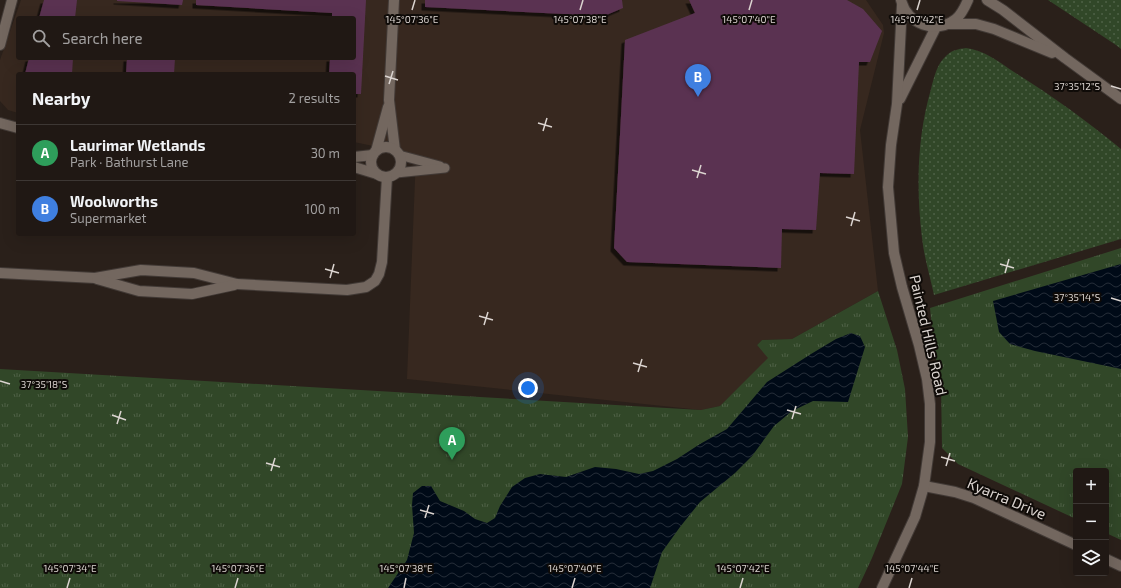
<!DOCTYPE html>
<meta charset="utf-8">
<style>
body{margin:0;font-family:"Exo 2",sans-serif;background:#2d2522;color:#f1f3f6}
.controls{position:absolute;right:12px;bottom:12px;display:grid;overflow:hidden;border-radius:4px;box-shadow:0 4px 16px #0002}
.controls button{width:36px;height:36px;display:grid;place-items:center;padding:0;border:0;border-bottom:1px solid #3d3734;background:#201814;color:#f1f3f6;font:20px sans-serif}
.you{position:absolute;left:528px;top:388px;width:14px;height:14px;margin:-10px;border:3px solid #fff;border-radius:50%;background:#1a73e8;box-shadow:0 0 0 6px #1a73e833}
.badge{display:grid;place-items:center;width:26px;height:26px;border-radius:50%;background:#ea580c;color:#fff;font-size:13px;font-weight:700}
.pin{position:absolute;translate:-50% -33px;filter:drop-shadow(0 1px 2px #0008)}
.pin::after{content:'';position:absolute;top:21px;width:14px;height:12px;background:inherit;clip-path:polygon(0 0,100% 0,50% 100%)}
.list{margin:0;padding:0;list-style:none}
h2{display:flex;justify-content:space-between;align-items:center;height:52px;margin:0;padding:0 16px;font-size:17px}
h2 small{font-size:13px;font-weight:400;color:#a2a0a0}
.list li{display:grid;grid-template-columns:26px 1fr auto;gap:12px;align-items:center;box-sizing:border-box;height:56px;padding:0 16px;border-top:1px solid #3d3734}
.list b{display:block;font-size:15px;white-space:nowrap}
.list p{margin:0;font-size:13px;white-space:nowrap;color:#a2a0a0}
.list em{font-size:13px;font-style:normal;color:#a2a0a0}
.icon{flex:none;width:22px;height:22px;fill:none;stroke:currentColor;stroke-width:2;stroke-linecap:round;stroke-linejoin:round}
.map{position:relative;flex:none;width:1121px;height:588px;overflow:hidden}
.search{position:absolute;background:#201814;box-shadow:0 4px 16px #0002;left:16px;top:16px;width:340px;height:44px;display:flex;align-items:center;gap:10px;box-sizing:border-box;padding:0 14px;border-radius:4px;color:#a2a0a0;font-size:15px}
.panel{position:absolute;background:#201814;box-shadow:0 4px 16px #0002;left:16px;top:72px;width:340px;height:164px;border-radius:4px}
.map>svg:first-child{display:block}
.built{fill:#37281f;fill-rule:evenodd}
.grass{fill:url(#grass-dots)}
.park{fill:url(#park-tufts)}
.water{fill:url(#water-waves)}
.building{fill:#5a3351;filter:url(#shadow)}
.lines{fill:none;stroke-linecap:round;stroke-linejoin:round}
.service-casing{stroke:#423a36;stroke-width:11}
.minor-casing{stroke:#423a36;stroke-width:12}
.tertiary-casing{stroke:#423a36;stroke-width:12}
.service{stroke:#73675f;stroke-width:9}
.minor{stroke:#73675f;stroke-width:10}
.tertiary{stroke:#73675f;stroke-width:10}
.ticks{fill:none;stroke:#dbd4d0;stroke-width:1.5}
.labels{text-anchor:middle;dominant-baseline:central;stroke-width:4;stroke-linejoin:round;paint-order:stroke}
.street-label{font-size:15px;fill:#dbd4d0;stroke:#0f0b08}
.ticks-label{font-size:10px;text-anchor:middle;fill:#dbd4d0;stroke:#0f0b08;stroke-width:4;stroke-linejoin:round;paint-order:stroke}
</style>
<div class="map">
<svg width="1121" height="588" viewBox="0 0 1121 588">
<defs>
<pattern id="grass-dots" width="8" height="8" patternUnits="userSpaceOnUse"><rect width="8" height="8" fill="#314728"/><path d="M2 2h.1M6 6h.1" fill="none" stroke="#4e6146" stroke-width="1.8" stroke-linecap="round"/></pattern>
<pattern id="park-tufts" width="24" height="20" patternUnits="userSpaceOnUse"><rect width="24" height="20" fill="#314728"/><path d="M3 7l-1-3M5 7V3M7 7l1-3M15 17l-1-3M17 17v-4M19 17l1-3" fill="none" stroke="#4e6146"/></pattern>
<pattern id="water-waves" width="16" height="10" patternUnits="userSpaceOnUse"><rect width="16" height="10" fill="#000a17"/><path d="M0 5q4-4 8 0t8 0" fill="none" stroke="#252d38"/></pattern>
<filter id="shadow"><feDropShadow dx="-3.5" dy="3.5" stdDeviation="0" flood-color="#0009"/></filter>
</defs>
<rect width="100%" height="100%" fill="#2a201a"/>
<path class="built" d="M21 0H866L883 25 884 33 860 130 878 291 792 339 762 340 757 345 769 358 720 406 701 410 407 379 416 155 354 142V74H18V113L8 110 0 101V60ZM18 18H354V58H18Z"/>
<g class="grass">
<path d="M1048 0H1121V49L1116 45Z"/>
<path d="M966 48C984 50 999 62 1014 72 1051 95 1087 121 1121 149V239L934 295C930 276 924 257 922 238 916 188 917 137 931 89 934 77 937 64 946 56 952 50 958 49 966 48Z"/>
</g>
<g class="park">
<path d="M1121 248V540L1106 533V471H1076V519L958 464 942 448 941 385 934 350 930 308Z"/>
<path d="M878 291 897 350 905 389 908 437 902 484 872 558 858 588H0V369L701 410 720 406 768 358 757 345 762 340 792 339Z"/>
</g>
<g class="water">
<path d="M1121 264V369L1035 351 1010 344 999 332 993 301Z"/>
<path d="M851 333 860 336 865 347 848 402 813 401 792 411 774 426 752 456 735 473 700 502 680 527 662 552 650 588H388L407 560 414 533 412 505 413 493 422 486H431L440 501 464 511 475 519 487 523 495 518 500 506 512 487 525 478 540 474 566 477 595 467 616 469 639 474 653 471 677 459 700 444 727 429 767 382 811 354 836 339Z"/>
</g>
<g class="building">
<path d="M44 0H77L75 18H39Z"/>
<path d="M117 0H183L182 5 117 1Z"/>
<path d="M196 0H366L361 94H354V74H329L330 58H354V18H332V13L196 5Z"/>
<path d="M425 0H622L623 8 604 16 425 7Z"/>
<path d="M689 0H847L863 9 882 31 870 62H859L854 174 820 173 816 230 782 229 781 268 627 262 614 248 625 40 695 13Z"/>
<path d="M29 58H73L72 74H25Z"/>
<path d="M127 58H175L174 74H126Z"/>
</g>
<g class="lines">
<defs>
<g id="service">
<path d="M399 155 440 166"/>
<path d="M396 173 445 168"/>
</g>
<g id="minor">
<path d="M394 0 389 100 395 150"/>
<path d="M0 45 12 0"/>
<path d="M900 99 936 27"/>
<path d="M0 123 18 128"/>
<circle cx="386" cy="162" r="15"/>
<path d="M376 151 388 107"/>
<path d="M354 157 373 155"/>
<path d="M354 167 377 174"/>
<path d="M0 273 95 278 141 270 194 273 237 284 347 290 366 287 375 281 379 274 382 262 387 177"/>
<path d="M97 279 139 291 192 294 234 285"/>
<path d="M924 486 955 492 974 498 1076 545"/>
<path d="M1106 559 1121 566"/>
<path d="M882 588 915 517 924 486 930 442V404L927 379 919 345 902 287 894 253 888 187 891 145 897 104 902 5"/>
</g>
<g id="tertiary">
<path d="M901 0C907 24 936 35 956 19 962 14 965 7 968 0"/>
<path d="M987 0 1003 10 1065 58 1121 99"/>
<path d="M948 24H976L994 29 1052 53"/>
</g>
</defs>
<use href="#service" class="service-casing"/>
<use href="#minor" class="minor-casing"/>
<use href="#tertiary" class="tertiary-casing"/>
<use href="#service" class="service"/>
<use href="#minor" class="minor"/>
<use href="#tertiary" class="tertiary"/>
</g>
<path class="ticks" d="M412 10 415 0M580 10 583 0M749 10 752 0M917 10 920 0M385 76 398 80M389 84 393 71M1111 86 1121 89M538 123 552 127M543 131 547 118M692 170 706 174M697 178 701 165M846 217 860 221M851 226 855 212M1000 264 1014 268M325 269 339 273M1005 273 1009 259M330 278 334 264M1111 298 1121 301M479 316 493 320M484 325 488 312M633 363 647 367M638 372 642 359M0 381 10 384M787 410 801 414M112 415 126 420M792 419 796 406M117 424 121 411M941 457 955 461M266 463 280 467M946 466 950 453M271 471 275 458M420 510 434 514M425 518 429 505M67 588 70 578M235 588 238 578M404 588 406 578M572 588 575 578M740 588 743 578M909 588 912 578"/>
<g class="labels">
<g class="street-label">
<text transform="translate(929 335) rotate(77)">Painted Hills Road</text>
<text transform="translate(1007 498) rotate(23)">Kyarra Drive</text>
</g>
</g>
<g class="ticks-label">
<text x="412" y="23">145°07'36"E</text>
<text x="580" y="23">145°07'38"E</text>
<text x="749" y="23">145°07'40"E</text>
<text x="917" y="23">145°07'42"E</text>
<text x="1077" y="90">37°35'12"S</text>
<text x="1077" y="301">37°35'14"S</text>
<text x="44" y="388">37°35'18"S</text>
<text x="70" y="572">145°07'34"E</text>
<text x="238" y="572">145°07'36"E</text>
<text x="406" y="572">145°07'38"E</text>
<text x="575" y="572">145°07'40"E</text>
<text x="743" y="572">145°07'42"E</text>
<text x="912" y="572">145°07'44"E</text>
</g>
</svg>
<div class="controls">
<button>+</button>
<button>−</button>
<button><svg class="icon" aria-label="layers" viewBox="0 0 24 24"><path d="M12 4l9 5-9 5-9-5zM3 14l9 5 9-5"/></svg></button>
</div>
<div class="you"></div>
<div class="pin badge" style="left:452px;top:460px;background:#2e9e5b">A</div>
<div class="pin badge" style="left:698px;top:97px;background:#3f7fe0">B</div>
<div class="search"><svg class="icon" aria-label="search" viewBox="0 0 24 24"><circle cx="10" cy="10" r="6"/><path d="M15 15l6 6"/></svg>Search here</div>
<section class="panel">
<h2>Nearby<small>2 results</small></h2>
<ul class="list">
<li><span class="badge" style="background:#2e9e5b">A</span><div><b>Laurimar Wetlands</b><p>Park · Bathurst Lane</p></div><em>30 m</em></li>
<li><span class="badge" style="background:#3f7fe0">B</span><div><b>Woolworths</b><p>Supermarket</p></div><em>100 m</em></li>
</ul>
</section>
</div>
